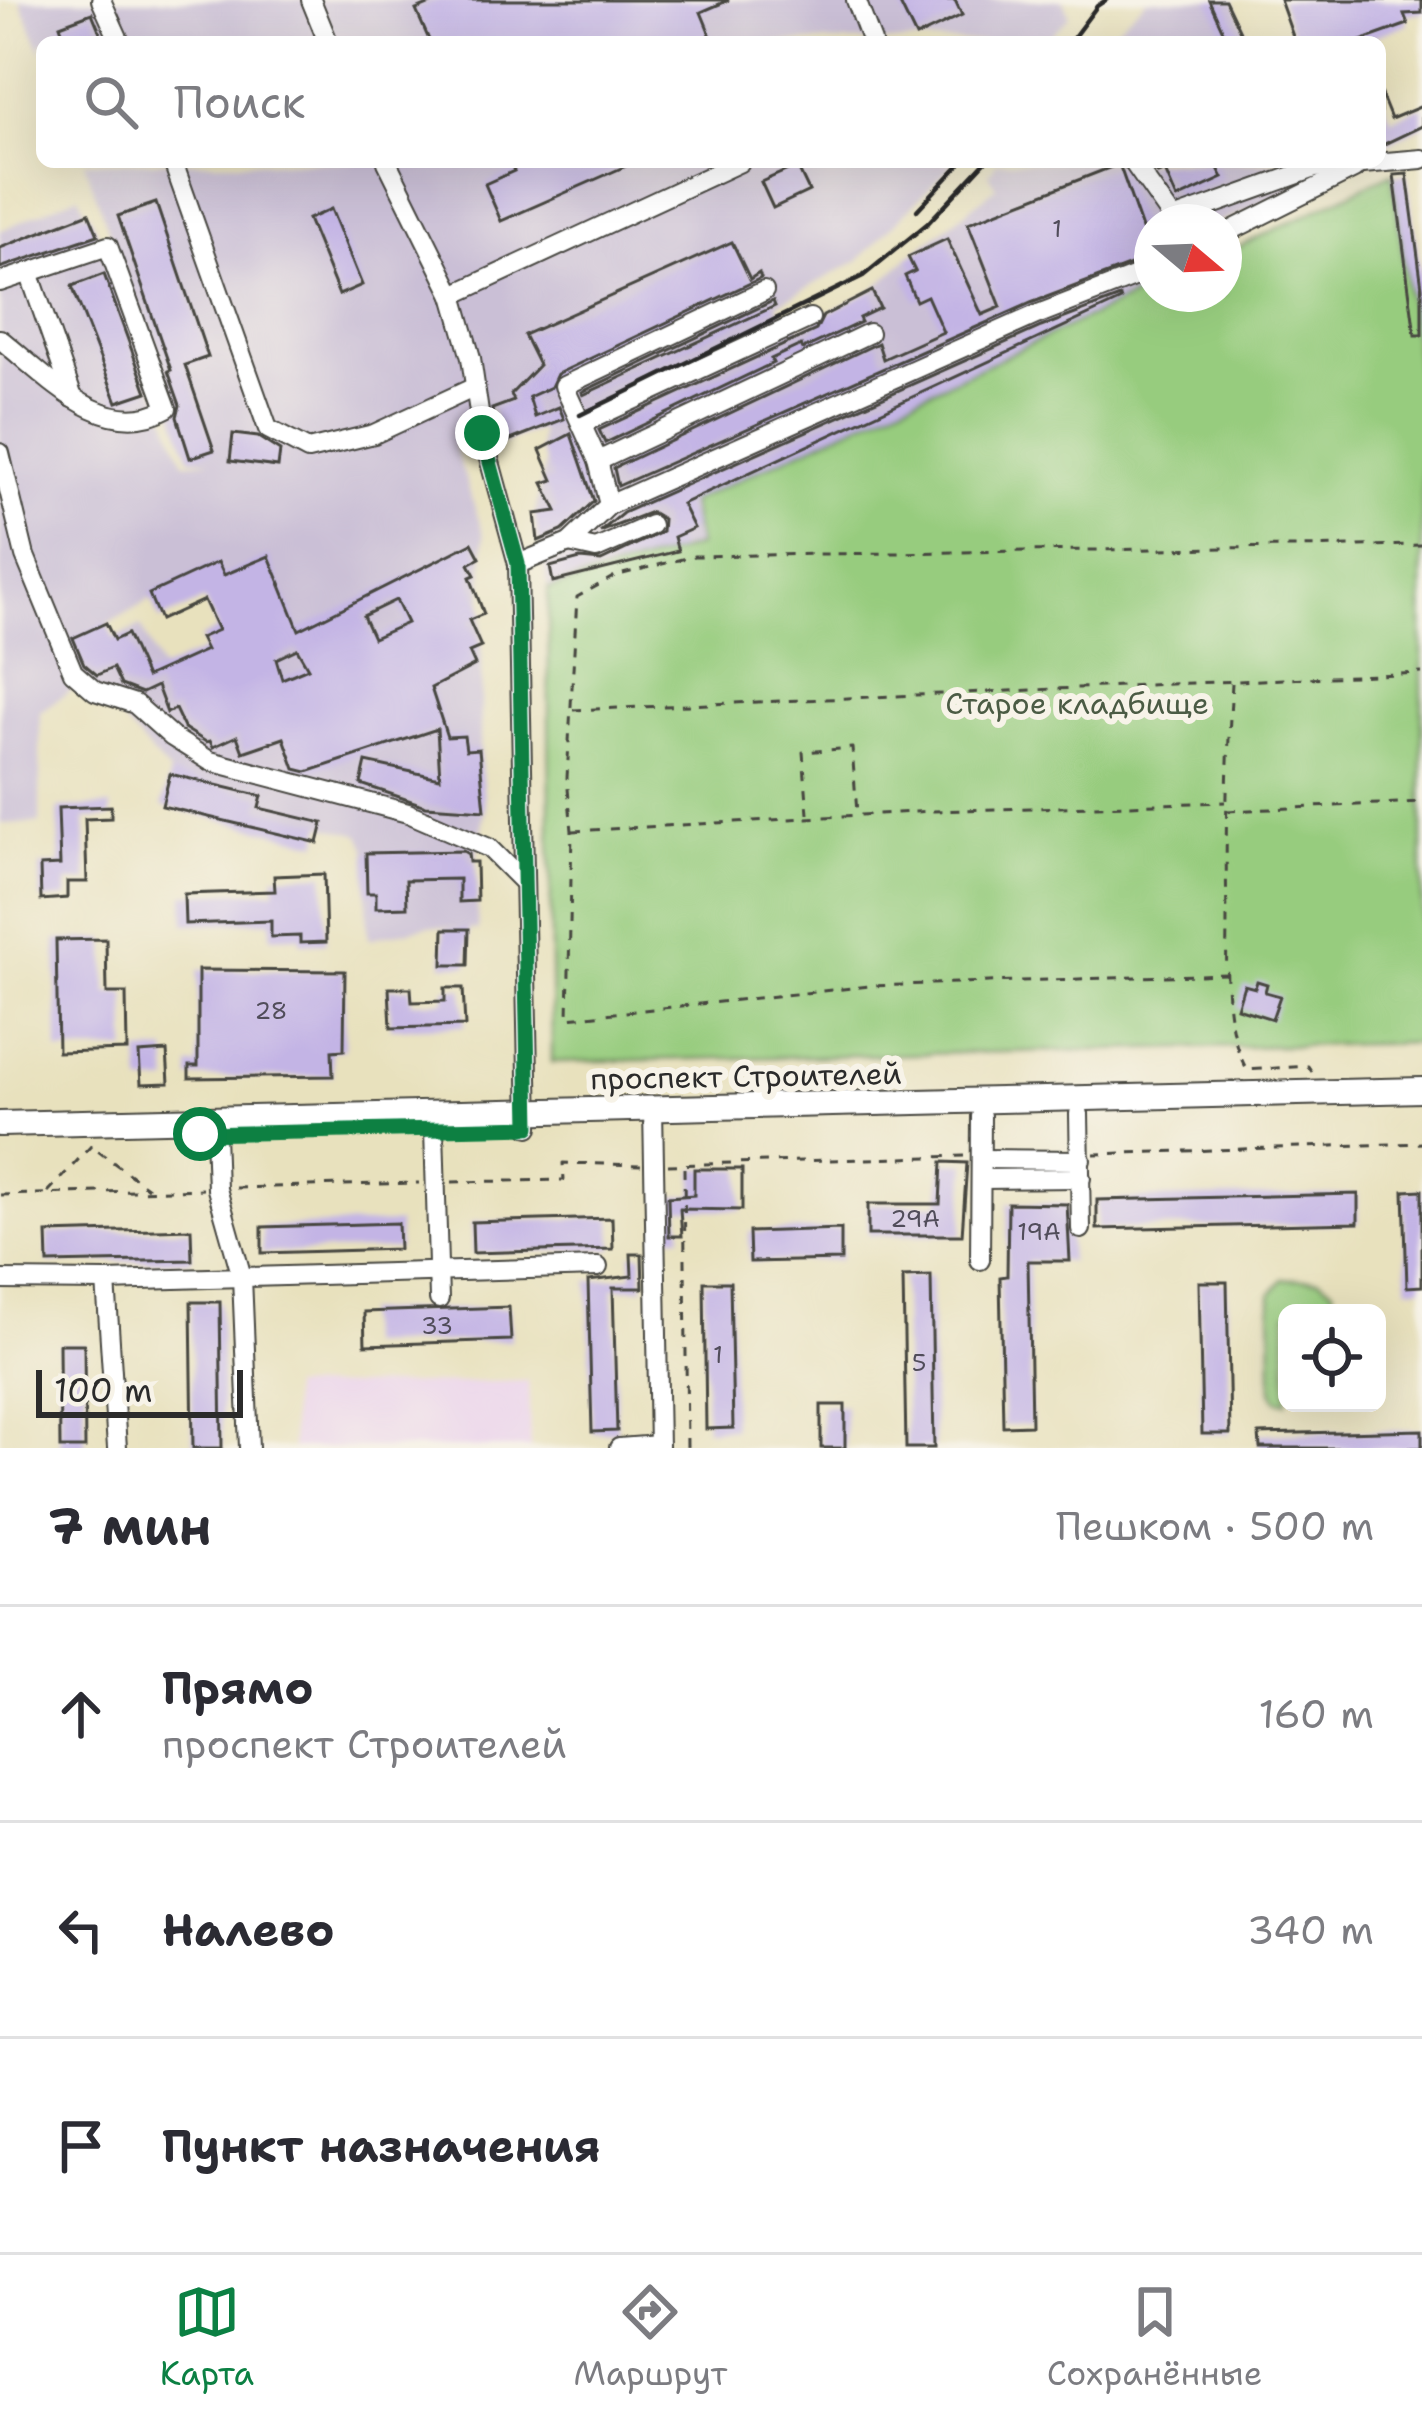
<!DOCTYPE html>
<html lang="ru">
<meta charset="utf-8">
<style>
body{margin:0;font-family:"Shantell Sans",sans-serif;background:#f2f2f3;color:#2b2b33}
.controls{position:absolute;right:36px;bottom:36px;display:grid;overflow:hidden;border-radius:18px;box-shadow:0 12px 48px #0002}
.controls button{width:108px;height:108px;display:grid;place-items:center;padding:0;border:0;border-bottom:3px solid #e1e1e2;background:#fff;color:#2b2b33;font:60px sans-serif}
.compass{position:absolute;left:1134px;top:204px;width:108px;height:108px;border-radius:50%;background:#fff;box-shadow:0 12px 48px #0002;rotate:109deg}
.scale{position:absolute;left:36px;bottom:30px;width:207px;box-sizing:border-box;padding-left:12px;border:6px solid #2b2b2b;border-top:0;font-size:33px;line-height:42px;white-space:nowrap;color:#2b2b2b;-webkit-text-stroke:9px #f7f3e8;paint-order:stroke}
.stop{position:absolute;width:36px;height:36px;margin:-27px;border:9px solid #0b8043;border-radius:50%;background:#fff}
.stop.end{background:#0b8043;border-color:#fff;box-shadow:0 3px 12px #0008}
.list{margin:0;padding:0;list-style:none}
h2{display:flex;justify-content:space-between;align-items:center;height:156px;margin:0;padding:0 48px;font-size:51px}
h2 small{font-size:39px;font-weight:400;color:#7c7c81}
.list li{display:grid;grid-template-columns:78px 1fr auto;gap:36px;align-items:center;box-sizing:border-box;height:216px;padding:0 48px;border-top:3px solid #e1e1e2}
.list b{display:block;font-size:45px;white-space:nowrap}
.list p{margin:0;font-size:39px;white-space:nowrap;color:#7c7c81}
.list em{font-size:39px;font-style:normal;color:#7c7c81}
.icon{flex:none;width:66px;height:66px;fill:none;stroke:currentColor;stroke-width:2;stroke-linecap:round;stroke-linejoin:round}
.map{position:relative;flex:none;width:1422px;height:1448px;overflow:hidden}
.search{position:absolute;background:#fff;box-shadow:0 12px 48px #0002;left:36px;right:36px;top:36px;height:132px;display:flex;align-items:center;gap:30px;box-sizing:border-box;padding:0 42px;border-radius:18px;color:#7c7c81;font-size:45px}
.sheet{height:804px;background:#fff}
nav{display:flex;justify-content:space-around;align-items:center;box-sizing:border-box;height:168px;border-top:3px solid #e1e1e2;background:#fff;font-size:33px;color:#7c7c81}
nav a{display:grid;justify-items:center;gap:6px}
nav .on{color:#0b8043}
.map>svg:first-child{display:block}
.built{fill:#ead1ec}
.industrial{fill:#cabfd6;fill-rule:evenodd}
.green{fill:#97cc7e;stroke:#617c54;stroke-width:3}
.building{fill:#c3b4e5;fill-rule:evenodd}
.lines{fill:none;stroke-linecap:round;stroke-linejoin:round}
.minor-casing{stroke:#474641;stroke-width:22}
.major-casing{stroke:#474641;stroke-width:28}
.path{stroke:#474641;stroke-width:3;stroke-dasharray:9 9;stroke-linecap:butt}
.minor{stroke:#fff;stroke-width:18}
.major{stroke:#fff;stroke-width:24}
.rail{stroke:#2b2b2b;stroke-width:4.5}
.route{stroke:#0b8043;stroke-width:15}
.labels{text-anchor:middle;dominant-baseline:central;stroke-width:12;stroke-linejoin:round;paint-order:stroke}
.number-label{font-size:24px;fill:#514d5a}
.park-label{font-size:30px;fill:#4b5b44;stroke:#f7f3e8}
.street-label{font-size:30px;fill:#2b2b2b;stroke:#f7f3e8}
</style>
<div class="map">
<svg width="1422" height="1448" viewBox="0 0 1422 1448">
<rect width="100%" height="100%" fill="#f7f3e8"/>
<filter id="ink" filterUnits="userSpaceOnUse"><feTurbulence type="fractalNoise" baseFrequency=".00833" numOctaves="2"/><feDisplacementMap in="SourceGraphic" scale="24" xChannelSelector="R" yChannelSelector="G"/><feConvolveMatrix kernelMatrix="1 2 1 2 8 2 1 2 1" color-interpolation-filters="sRGB"/></filter>
<filter id="wash" filterUnits="userSpaceOnUse"><feTurbulence type="fractalNoise" baseFrequency=".004" numOctaves="4" result="noise"/><feDisplacementMap in="SourceGraphic" scale="48" xChannelSelector="R" yChannelSelector="G"/><feGaussianBlur stdDeviation="2.7" result="paint"/><feColorMatrix in="noise" values="0 0 0 0 0 0 0 0 0 0 0 0 0 0 0 0 0 1.4 0 .05"/><feComposite in="paint" operator="in"/></filter>
<g filter="url(#wash)">
<rect width="100%" height="100%" fill="#e8e1bd"/>
<path class="built" d="M528 1381 530 1448H292L290 1388Z"/>
<g class="industrial">
<path d="M20 0H1063L1070 16 1044 42H42V54Z"/>
<path d="M1147 0H1233L1251 42H1101Z"/>
<path d="M84 162H955L859 260 776 305 801 327 872 291 909 257 997 187 989 174 997 162H1286L1297 189 1222 222H1152V288L690 501 699 546 548 589 535 514 545 462 540 450V429L526 388 512 394 514 401 484 412 489 430 454 445 484 535 480 761 485 810 476 862 478 930 429 926 368 939 366 848 360 835 259 808 261 795 170 774 85 680 40 712V823L0 824V231L79 195 184 462 212 461 190 458ZM219 562 249 631 161 670 141 626 114 639 107 624Z"/>
</g>
<g class="green">
<path d="M1392 173 1422 404V1043L552 1062 548 589 698 546 690 502 1152 288V294H1224V254Z"/>
<path d="M1283 1279H1319L1333 1289V1313H1287V1402L1277 1400 1272 1391 1271 1294Z"/>
</g>
<g id="blocks">
<g class="building">
<path d="M440 0H729L701 12 712 39 705 42H430L416 10Z"/>
<path d="M898 0H955L962 15 916 37Z"/>
<path d="M1209 0H1225L1245 42H1228Z"/>
<path d="M1280 0H1422V13L1404 14 1408 24 1358 42H1295Z"/>
<path d="M92 13 104 42H66L60 25Z"/>
<path d="M1380 92 1391 119 1422 106V126L1380 146Z"/>
<path d="M510 162H635L501 221 485 184 514 171Z"/>
<path d="M1149 162H1215L1223 178 1177 199 1165 171 1158 174Z"/>
<path d="M1119 164 1152 257 1031 303 618 486 614 468 878 343 883 359 943 332 927 296 916 301 905 276 915 271 908 257 947 239 982 315 1001 307 968 223Z"/>
<path d="M797 166 809 191 773 208 761 182Z"/>
<path d="M1407 174 1422 287V335H1415L1394 175Z"/>
<path d="M156 203 208 357 185 365 214 450 190 458 177 417 180 405 168 371 171 370 118 216Z"/>
<path d="M331 209 362 285 339 295 308 219Z"/>
<path d="M89 213 98 235 0 268V248Z"/>
<path d="M732 242 750 279 759 273 761 278 557 374 551 387 529 397 535 417 559 407 564 419 503 443 495 428 492 409 514 401 511 394 539 365 524 335Z"/>
<path d="M104 274 147 392 117 402 72 286Z"/>
<path d="M872 291 880 308 859 318 861 322 803 349 801 345 771 359 773 363 605 443 599 430 816 330 823 316Z"/>
<path d="M1120 297 1121 300 682 504 694 528 674 537 678 551 553 582 550 567 580 559 601 561 662 532 663 519 651 512 600 532 623 513 1041 327Z"/>
<path d="M773 301 775 306 583 395 582 392Z"/>
<path d="M233 434 258 437 280 451 278 467 230 461Z"/>
<path d="M571 434 594 501 562 531 538 541 535 514 557 511 543 483 553 480 540 450Z"/>
<path d="M472 543 480 558 469 564 475 575 470 577 484 614 469 620 481 647 469 652 475 665 431 688 447 737 464 736 466 750 479 749 485 810 426 806 361 784 366 762 440 778 437 729 307 772 295 769 284 738 243 752 237 736 213 747 210 741 206 742 184 728 175 709 167 713 157 686 142 693 121 685 113 668 97 675 84 664 73 638 106 623 114 640 127 634 146 677 206 650 200 638 218 630 204 600 160 620 149 594 218 562 224 575 269 556 299 630ZM396 600 407 623 373 638 363 616ZM297 649 308 668 282 679 276 659Z"/>
<path d="M170 774 262 796 259 808 323 823 318 843 162 806Z"/>
<path d="M111 806V818L85 819 87 882H67V898L41 900 40 866 60 865 58 808Z"/>
<path d="M463 851 468 854 469 862H476L477 901 459 902V879L406 880 407 907 376 908V893H367L366 853Z"/>
<path d="M324 874 326 942 300 943V936L271 937V921L185 924 184 894 275 891 274 876Z"/>
<path d="M444 929H469L468 965H443Z"/>
<path d="M106 939 107 993H126L127 1050 58 1052 56 940Z"/>
<path d="M198 970 345 971 344 1050 332 1051 333 1076 189 1078V1066H198Z"/>
<path d="M1257 981 1267 984 1265 992 1280 996 1272 1019 1237 1008 1244 985 1255 988Z"/>
<path d="M389 988H411L412 1002 445 1001V988H463L465 1026 391 1028Z"/>
<path d="M167 1051 169 1083 141 1084 139 1053Z"/>
<path d="M942 1162 967 1163 962 1235H868V1204H940Z"/>
<path d="M694 1169H742V1210L680 1209 682 1236H669L668 1197 694 1195Z"/>
<path d="M1422 1190V1286L1407 1287 1404 1191Z"/>
<path d="M1358 1194V1223L1097 1229V1200Z"/>
<path d="M1008 1203 1067 1204 1070 1261H1028L1031 1425 1003 1426 1000 1277 1007 1276Z"/>
<path d="M612 1218 613 1249 473 1253 472 1222Z"/>
<path d="M398 1223 399 1249 262 1253V1227Z"/>
<path d="M191 1229 192 1260 48 1263 47 1233Z"/>
<path d="M841 1229V1260L750 1262 749 1232Z"/>
<path d="M631 1254H642L643 1288H613L617 1431 592 1432 588 1281 632 1276Z"/>
<path d="M931 1276 934 1448H906L903 1277Z"/>
<path d="M704 1282H730L733 1428 706 1429Z"/>
<path d="M1199 1282H1227L1230 1434H1202Z"/>
<path d="M191 1302H220L222 1448H193Z"/>
<path d="M509 1307 511 1340 365 1345 364 1312Z"/>
<path d="M59 1344H84L85 1448H60Z"/>
<rect x="821" y="1405" width="24" height="43"/>
<path d="M1422 1430V1448H1260L1259 1434Z"/>
</g>
</g>
</g>
<g filter="url(#ink)">
<use href="#blocks" fill-opacity="0" stroke="#474641" stroke-width="3"/>
<g class="lines">
<defs>
<g id="minor">
<path d="M101 0 120 42"/>
<path d="M311 0 328 42"/>
<path d="M856 0 872 42"/>
<path d="M173 162 268 429 308 450 374 434 475 387"/>
<path d="M387 162 453 295 471 358 482 433 518 564 529 1127"/>
<path d="M1133 162 1173 219 1315 168 1422 159"/>
<path d="M1224 234 1354 169"/>
<path d="M29 272 73 398"/>
<path d="M0 282 108 246 167 408C104 443 47 376 0 339"/>
<path d="M453 295 740 162"/>
<path d="M583 423 810 318"/>
<path d="M0 453 25 556 73 672 95 691 135 704 172 737 210 761 408 813 489 848 524 883"/>
<path d="M598 461 869 333"/>
<path d="M609 505 598 461 564 386 764 291"/>
<path d="M569 543 596 549 651 525"/>
<path d="M518 564 569 543 609 505 1036 315 1152 270"/>
<path d="M653 1108 659 1448"/>
<path d="M1079 1114 1081 1229"/>
<path d="M434 1129 439 1299"/>
<path d="M215 1134 217 1189 242 1277 249 1448"/>
<path d="M981 1159 1081 1160"/>
<path d="M981 1179 1081 1178"/>
<path d="M980 1260 981 1116"/>
<path d="M0 1280 106 1281 598 1267"/>
<path d="M106 1281 117 1448"/>
<path d="M619 1448 659 1445"/>
</g>
<path id="major" d="M0 1124 1422 1090"/>
</defs>
<use href="#minor" class="minor-casing"/>
<use href="#major" class="major-casing"/>
<g class="path">
<path d="M1232 683C1227 761 1225 837 1227 915 1227 965 1222 1025 1247 1070L1308 1066 1312 1072"/>
<path d="M573 710 1422 673"/>
<path d="M1227 811 1422 802"/>
<path d="M808 814 803 752 852 748 857 813"/>
<path d="M573 831 931 811 1225 802"/>
<path d="M1227 974 870 986 568 1018 572 831 567 778 577 597 615 576 694 556 1422 545"/>
<path d="M1094 1154 1422 1143"/>
<path d="M668 1165 964 1156"/>
<path d="M684 1168 687 1448"/>
<path d="M452 1182 564 1180 563 1163 641 1165"/>
<path d="M236 1188 419 1183"/>
<path d="M48 1192 91 1146 148 1188"/>
<path d="M0 1195 203 1189"/>
</g>
<use href="#minor" class="minor"/>
<use href="#major" class="major"/>
<g class="rail">
<path d="M1070 42 1097 6 1106 0"/>
<path d="M917 210 962 162"/>
<path d="M580 415 863 276 928 223 985 162"/>
</g>
</g>
</g>
<g class="lines" filter="url(#ink)">
<path class="route" d="M200 1134 529 1127 518 564 482 433"/>
</g>
<g class="labels">
<g class="number-label">
<text x="1057" y="229">1</text>
<text x="271" y="1011">28</text>
<text x="915" y="1219">29А</text>
<text x="1039" y="1232">19А</text>
<text x="437" y="1326">33</text>
<text x="718" y="1355">1</text>
<text x="919" y="1363">5</text>
</g>
<g class="park-label">
<text x="1077" y="703">Старое кладбище</text>
</g>
<g class="street-label">
<text transform="translate(746 1076) rotate(-1)">проспект Строителей</text>
</g>
</g>
</svg>
<div class="controls">
<button><svg class="icon" aria-label="locate" viewBox="0 0 24 24"><circle cx="12" cy="12" r="6"/><path d="M12 2v4M12 18v4M2 12h4M18 12h4"/></svg></button>
</div>
<svg class="compass" viewBox="-18 -18 36 36"><path d="M0-13l5 13h-10z" fill="#e53935"/><path d="M0 13l5-13h-10z" fill="#7c7c81"/></svg>
<div class="scale">100 m</div>
<div class="stop" style="left:200px;top:1134px"></div>
<div class="stop end" style="left:482px;top:433px"></div>
<div class="search"><svg class="icon" aria-label="search" viewBox="0 0 24 24"><circle cx="10" cy="10" r="6"/><path d="M15 15l6 6"/></svg>Поиск</div>
</div>
<section class="sheet">
<h2>7 мин<small>Пешком · 500 m</small></h2>
<ul class="list">
<li><svg class="icon" aria-label="ahead" viewBox="0 0 24 24"><path d="M12 20V5M6 11l6-6 6 6"/></svg><div><b>Прямо</b><p>проспект Строителей</p></div><em>160 m</em></li>
<li><svg class="icon" aria-label="left" viewBox="0 0 24 24"><path d="M17 20v-9H6M10 6l-5 5 5 5"/></svg><div><b>Налево</b></div><em>340 m</em></li>
<li><svg class="icon" aria-label="arrive" viewBox="0 0 24 24"><path d="M6 21V4h12l-3 4 3 4H6"/></svg><div><b>Пункт назначения</b></div></li>
</ul>
</section>
<nav>
<a class="on"><svg class="icon" aria-label="map" viewBox="0 0 24 24"><path d="M3 6l6-2 6 2 6-2v14l-6 2-6-2-6 2zM9 4v14M15 6v14"/></svg>Карта</a>
<a><svg class="icon" aria-label="directions" viewBox="0 0 24 24"><path d="M12 3l9 9-9 9-9-9zM9 14v-3h6M13 9l2 2-2 2"/></svg>Маршрут</a>
<a><svg class="icon" aria-label="saved" viewBox="0 0 24 24"><path d="M7 4h10v16l-5-4-5 4z"/></svg>Сохранённые</a>
</nav>
